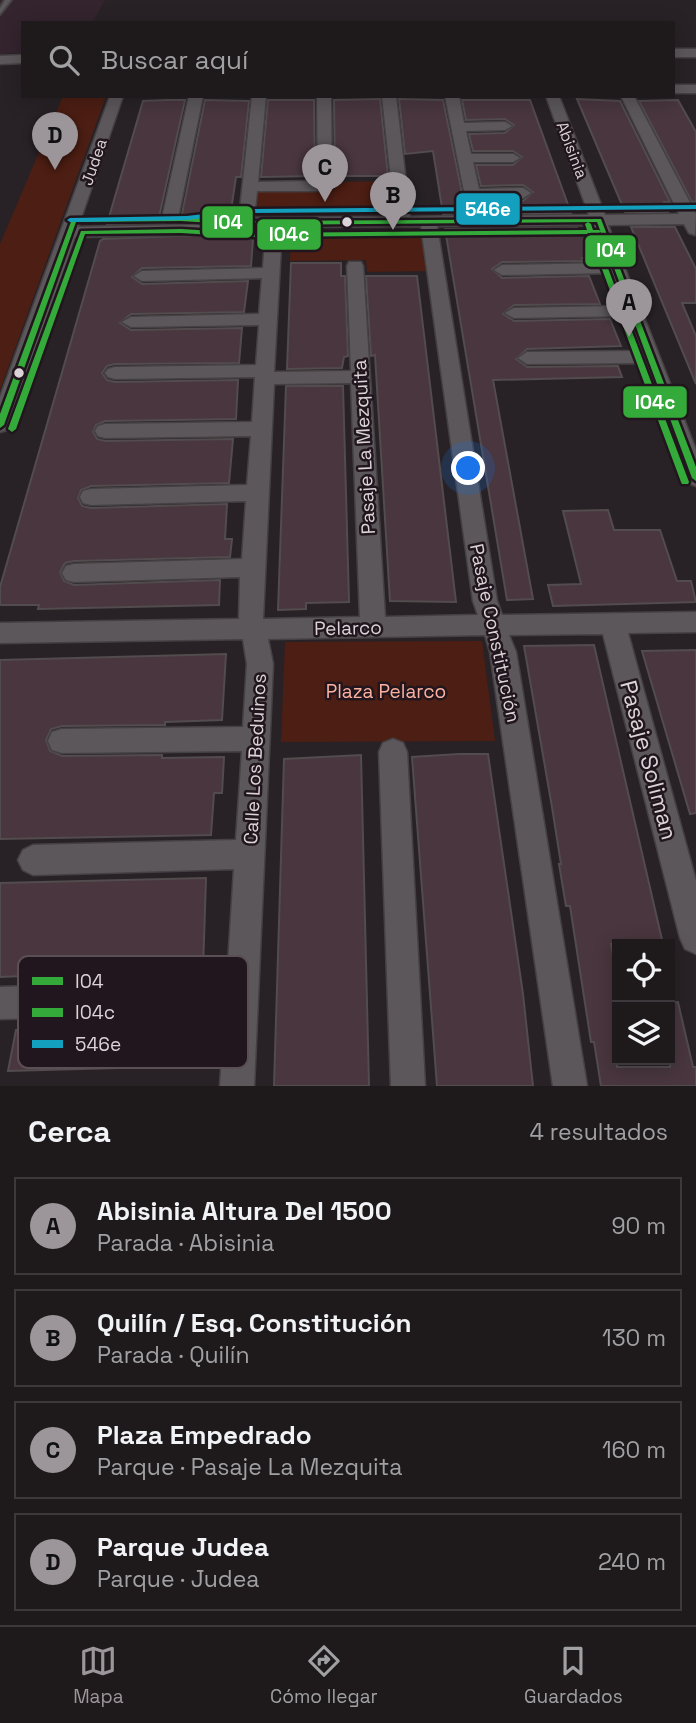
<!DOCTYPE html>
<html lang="es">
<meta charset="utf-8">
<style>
body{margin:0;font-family:"Space Grotesk",sans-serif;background:#2b2729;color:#f1f3f6}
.controls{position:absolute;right:21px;bottom:21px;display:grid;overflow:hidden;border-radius:0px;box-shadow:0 4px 18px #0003}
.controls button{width:63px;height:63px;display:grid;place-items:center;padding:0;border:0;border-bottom:2px solid #3c383b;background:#1e1a1c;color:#f1f3f6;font:35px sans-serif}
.you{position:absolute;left:469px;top:469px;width:24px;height:24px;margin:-18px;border:5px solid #fff;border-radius:50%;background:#1a73e8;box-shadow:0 0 0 10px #1a73e833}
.badge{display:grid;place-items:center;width:46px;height:46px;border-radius:50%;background:#9c959a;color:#111;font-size:23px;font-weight:700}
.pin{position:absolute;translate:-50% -58px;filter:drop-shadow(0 2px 4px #0008)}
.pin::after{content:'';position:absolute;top:37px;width:24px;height:21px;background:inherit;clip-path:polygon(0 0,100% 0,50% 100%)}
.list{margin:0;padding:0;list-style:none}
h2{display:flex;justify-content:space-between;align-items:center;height:91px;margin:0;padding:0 28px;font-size:30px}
h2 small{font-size:23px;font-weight:400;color:#a1a1a3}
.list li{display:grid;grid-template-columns:46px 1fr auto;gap:21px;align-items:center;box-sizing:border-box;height:98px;margin:0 14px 14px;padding:0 14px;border:2px solid #3c383b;border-radius:0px}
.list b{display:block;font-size:26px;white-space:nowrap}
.list p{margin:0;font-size:23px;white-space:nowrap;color:#a1a1a3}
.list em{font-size:23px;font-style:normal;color:#a1a1a3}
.icon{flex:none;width:38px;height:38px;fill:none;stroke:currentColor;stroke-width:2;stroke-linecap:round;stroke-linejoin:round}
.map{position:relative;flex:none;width:696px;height:1086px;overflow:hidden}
.search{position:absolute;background:#1e1a1c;box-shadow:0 4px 18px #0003;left:21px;right:21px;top:21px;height:77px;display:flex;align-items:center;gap:18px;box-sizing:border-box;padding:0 24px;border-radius:0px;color:#a1a1a3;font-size:26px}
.sheet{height:539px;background:#1e1a1c}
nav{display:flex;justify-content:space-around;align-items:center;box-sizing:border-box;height:98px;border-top:2px solid #3c383b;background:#1e1a1c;font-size:19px;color:#a1a1a3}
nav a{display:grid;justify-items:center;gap:4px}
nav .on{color:#9c959a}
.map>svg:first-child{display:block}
.built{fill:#33242e}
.green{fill:#4d1e13}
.building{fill:#49363e;stroke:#524c4e;stroke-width:2}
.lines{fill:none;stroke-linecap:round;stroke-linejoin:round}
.service-casing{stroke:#454043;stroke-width:4}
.minor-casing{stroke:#454043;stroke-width:3}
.service{fill:#5b575a;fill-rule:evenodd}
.minor{fill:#5b575a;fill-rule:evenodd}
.bus-1-casing{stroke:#21161d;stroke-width:5}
.bus-2-casing{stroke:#21161d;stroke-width:5}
.bus-3-casing{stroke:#21161d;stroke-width:5}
.bus-1{fill:#33aa39;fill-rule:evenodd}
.bus-2{fill:#33aa39;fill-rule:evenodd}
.bus-3{fill:#13a0be;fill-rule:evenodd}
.bus-dot{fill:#dbd3d8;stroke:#21161d;stroke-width:2.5}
.labels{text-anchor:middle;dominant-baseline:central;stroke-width:5;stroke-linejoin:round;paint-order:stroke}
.far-street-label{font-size:16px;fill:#dbd3d8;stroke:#21161d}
.street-label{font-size:19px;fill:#dbd3d8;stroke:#21161d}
.park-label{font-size:19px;fill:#fcb19e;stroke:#21161d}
.near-street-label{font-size:23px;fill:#dbd3d8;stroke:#21161d}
.key{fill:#21161d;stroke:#594f55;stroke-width:2}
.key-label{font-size:19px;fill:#dbd3d8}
.line-badge{stroke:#21161d;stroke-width:2.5}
.badge-label{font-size:19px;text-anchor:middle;font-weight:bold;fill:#fff}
</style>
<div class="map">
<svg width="696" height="1086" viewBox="0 0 696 1086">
<rect width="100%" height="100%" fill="#282226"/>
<path class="built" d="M0 0H105L92 23H23V53H7L5 56H0Z"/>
<g class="green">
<path d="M63 96H106L0 390V244Z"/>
<path d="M393 181 397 214 254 215 256 190 335 189V182Z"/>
<path d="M424 232 430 271 367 272 366 260 290 261 291 234Z"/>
<path d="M482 641 495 741 281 742 285 642Z"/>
</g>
<g class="building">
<path d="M380 99 388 176H335L334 100Z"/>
<path d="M399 99 443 100 466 213 443 214 433 151 405 154Z"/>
<path d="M577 99 620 101 670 202H664L668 212H625Z"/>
<path d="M167 100H185L159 217 165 223 107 224 143 101Z"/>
<path d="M205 100 249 101 241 177H236L230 217 176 223 181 219Z"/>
<path d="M268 100H314L315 176 261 177Z"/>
<path d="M462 100H530L571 213H487L484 201H523L533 192 523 185 481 186 476 165H513L522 157 513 151H473L469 134 505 133 514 125 505 119 466 120Z"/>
<path d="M678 100 696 132V202H692L639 101Z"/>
<path d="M631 227H675L696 269V303H682L696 336V384Z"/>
<path d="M577 228 579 232H583L593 258H582L583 261 502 262 492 269 502 278 589 276 600 304 514 305 503 314 514 321 610 319 621 346 527 349 516 359 527 367 618 366 622 377 493 380 533 599 507 600 445 229Z"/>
<path d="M228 234 227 239H253L251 266 142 268 132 277 142 284 248 281 244 312 131 314 120 323 131 330 242 328 239 363 115 364 107 366 102 373 107 380 115 382 238 380 236 419 105 421 96 425 93 432 97 439 105 441 233 439 229 483 91 486 81 490 78 498 82 506 91 508 227 504 225 539H232L230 557 74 561 65 563 60 572 64 581 74 585 220 580 219 605 38 609 39 605H0V587L100 241 103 239Z"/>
<path d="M291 263H341V276H345L348 356 344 357 342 368 287 369Z"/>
<path d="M366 276H417L456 602 390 601 375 355 371 356Z"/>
<path d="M286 386H343L349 602 306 603V609L278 610Z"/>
<path d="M608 510 614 530H660L677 581H691L696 602 553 606 548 585 581 584 563 511Z"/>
<path d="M594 645 663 944H611L617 977V1067H670V1003L678 1002 693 1067H696V1086H601L594 1042H591L570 906H566L559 864H561L552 807 524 646Z"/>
<path d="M696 650V813L690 814 642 651Z"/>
<path d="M226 654 222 720 165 722V725L62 726 51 729 46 740 50 751 62 756 162 755V758L224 757 222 793H214L211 835 0 839V660Z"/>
<path d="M459 754H488L523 994 533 1086H437L412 757Z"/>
<path d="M361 755 369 1086H274L284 759Z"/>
<path d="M206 878 203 970 137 972V974L93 976V973L0 977V883Z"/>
<path d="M126 1025V1028L194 1025 191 1066 8 1071 16 1030Z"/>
</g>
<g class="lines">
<defs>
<path id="service" d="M5 0H11L0 14V8Z"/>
<g id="minor">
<rect x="673" y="49" width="23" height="8"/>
<path d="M23 55V63L0 64V56Z"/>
<rect x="673" y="85" width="23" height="8"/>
<path d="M110 96H123L78 227 188 225 239 219 252 96H266L258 182 318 181 317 96H331L332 183 316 191H257L254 218 395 217 382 96H396L410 217 469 216 445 96H459L464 123 505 122 512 126 505 130 466 131 471 154H513L520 158 513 162H473L479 189 523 188 531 193 523 198H481L485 216 589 215 546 96H559L605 215 679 214 621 96H634L696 214 695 235 689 233 684 224 608 225 696 450V486L688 483 685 478 643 363 527 364 518 358 527 352 639 351 626 316 514 318 505 313 514 308 622 306 610 273 502 275 494 270 502 265 607 263 593 225 437 226 497 601 502 615 696 612V632L628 633 696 881V954L685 949 680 938 603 634 509 635 516 652 587 1086H553L490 652 485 635 268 639 273 664 254 1086H220L225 1013 0 1019V987L227 980 234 869 33 875 23 870 18 860 23 850 33 845 236 840 242 751 62 753 52 750 48 741 52 732 62 729 243 727 247 664 243 639 0 643V623L239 619 240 577 74 582 66 580 62 573 66 566 74 564 242 559 246 501 91 505 83 503 80 497 83 491 91 489 247 485 251 436 105 438 98 436 95 431 98 426 105 424 252 422 255 377 115 379 108 377 105 373 108 369 115 367 256 365 259 325 131 327 122 322 131 317 259 314 262 278 142 281 134 276 142 271 263 268 266 228 188 235 75 237 10 425 7 430 0 432V397ZM421 226 473 601 478 615 385 617 363 266 361 262H349L347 266 351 371 274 372 282 227ZM351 383 360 617 263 619 274 384Z"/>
<path d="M189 96H203L178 218 170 223 162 218Z"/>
<path d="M393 739 403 743 407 752 425 1086H391L379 752 383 743Z"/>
</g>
</defs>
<use href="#service" class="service-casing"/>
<use href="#minor" class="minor-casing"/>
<use href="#service" class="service"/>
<use href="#minor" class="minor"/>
<defs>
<path id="bus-1" d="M181 217 246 221 601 219 696 467V481L692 478 597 222 246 225 181 221 76 222 4 425 0 428V414L72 219Z"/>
<path id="bus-2" d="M588 222 591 224 593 230H599L602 232 595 234 689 482 688 484H682L681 482 589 234 246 237 181 233 85 234 16 429 12 432 8 429 81 231 181 229 246 233 587 230 585 224Z"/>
<path id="bus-3" d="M696 205V209L246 213 187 220 70 222 67 220 70 218 187 216 246 209Z"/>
</defs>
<use href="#bus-1" class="bus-1-casing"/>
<use href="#bus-2" class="bus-2-casing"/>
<use href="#bus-3" class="bus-3-casing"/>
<use href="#bus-1" class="bus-1"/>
<use href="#bus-2" class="bus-2"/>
<use href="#bus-3" class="bus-3"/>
</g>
<g class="bus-dot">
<circle cx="347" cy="222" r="6"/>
<circle cx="19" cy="373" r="6"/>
</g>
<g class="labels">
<g class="far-street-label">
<text transform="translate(572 150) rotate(69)">Abisinia</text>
<text transform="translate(94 162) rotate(-71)">Judea</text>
</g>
<g class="street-label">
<text transform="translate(364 447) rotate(-93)">Pasaje La Mezquita</text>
<text transform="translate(348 628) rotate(-1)">Pelarco</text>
<text transform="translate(495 633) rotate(78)">Pasaje Constitución</text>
<text transform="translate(255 759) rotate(-87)">Calle Los Beduinos</text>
</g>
<g class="park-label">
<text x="386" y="691">Plaza Pelarco</text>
</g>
<g class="near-street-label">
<text transform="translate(649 760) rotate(75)">Pasaje Soliman</text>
</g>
</g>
<rect x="18" y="956" width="230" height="112" rx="10" class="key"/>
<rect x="32" y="977" width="31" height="8" fill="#33aa39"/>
<rect x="32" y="1008" width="31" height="9" fill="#33aa39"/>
<rect x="32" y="1040" width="31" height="8" fill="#13a0be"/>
<g class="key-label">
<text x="75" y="988">I04</text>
<text x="75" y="1019">I04c</text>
<text x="75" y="1051">546e</text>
</g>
<g class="line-badge">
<rect x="455" y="192" width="66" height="34" rx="7" fill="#13a0be"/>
<rect x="201" y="205" width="53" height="34" rx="7" fill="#33aa39"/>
<rect x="256" y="218" width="66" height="33" rx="7" fill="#33aa39"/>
<rect x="584" y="234" width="53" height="34" rx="7" fill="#33aa39"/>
<rect x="622" y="385" width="66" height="34" rx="7" fill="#33aa39"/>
</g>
<g class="badge-label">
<text x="488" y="216">546e</text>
<text x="228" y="229">I04</text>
<text x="289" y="241">I04c</text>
<text x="611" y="257">I04</text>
<text x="655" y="409">I04c</text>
</g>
</svg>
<div class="controls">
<button><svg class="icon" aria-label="locate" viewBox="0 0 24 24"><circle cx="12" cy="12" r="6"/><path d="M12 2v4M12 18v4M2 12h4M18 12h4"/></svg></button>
<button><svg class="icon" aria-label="layers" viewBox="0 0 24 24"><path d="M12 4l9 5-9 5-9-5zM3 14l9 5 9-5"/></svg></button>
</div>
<div class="you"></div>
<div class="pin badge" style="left:629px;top:337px">A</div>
<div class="pin badge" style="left:393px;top:230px">B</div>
<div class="pin badge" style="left:325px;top:202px">C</div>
<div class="pin badge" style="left:55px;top:170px">D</div>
<div class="search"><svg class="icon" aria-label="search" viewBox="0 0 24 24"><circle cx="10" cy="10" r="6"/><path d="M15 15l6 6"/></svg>Buscar aquí</div>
</div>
<section class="sheet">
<h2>Cerca<small>4 resultados</small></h2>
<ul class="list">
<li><span class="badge">A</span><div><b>Abisinia Altura Del 1500</b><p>Parada · Abisinia</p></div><em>90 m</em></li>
<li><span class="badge">B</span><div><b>Quilín / Esq. Constitución</b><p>Parada · Quilín</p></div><em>130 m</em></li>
<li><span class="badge">C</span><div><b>Plaza Empedrado</b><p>Parque · Pasaje La Mezquita</p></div><em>160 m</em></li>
<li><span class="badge">D</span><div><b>Parque Judea</b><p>Parque · Judea</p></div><em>240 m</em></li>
</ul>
</section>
<nav>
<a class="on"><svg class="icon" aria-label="map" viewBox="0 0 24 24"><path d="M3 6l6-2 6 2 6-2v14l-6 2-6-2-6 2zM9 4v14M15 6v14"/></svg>Mapa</a>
<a><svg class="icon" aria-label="directions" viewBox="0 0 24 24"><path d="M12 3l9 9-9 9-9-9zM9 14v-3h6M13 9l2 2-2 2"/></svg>Cómo llegar</a>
<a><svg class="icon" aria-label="saved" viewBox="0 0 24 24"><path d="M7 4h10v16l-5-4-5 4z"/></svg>Guardados</a>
</nav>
